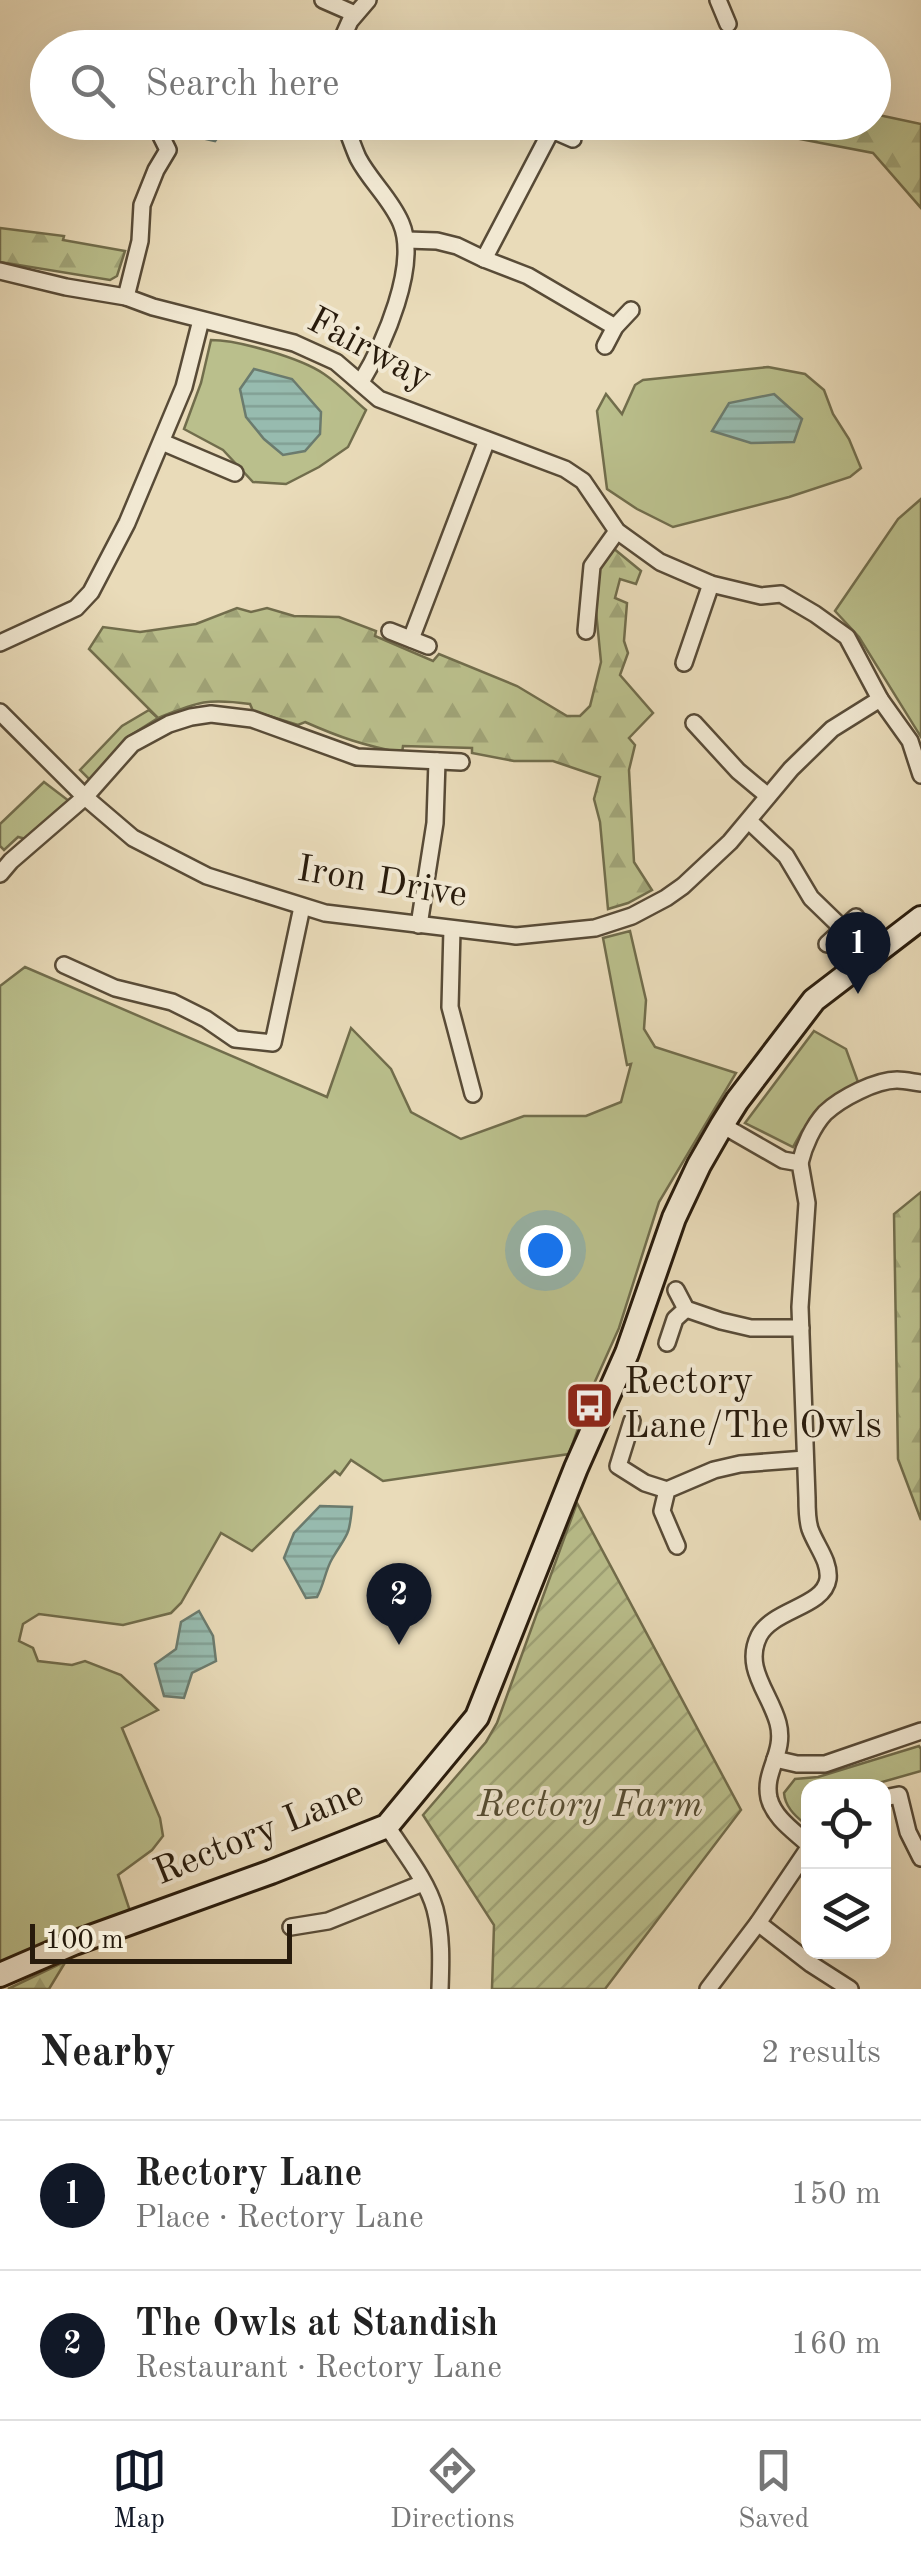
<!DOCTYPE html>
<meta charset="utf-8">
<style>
body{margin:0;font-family:"Old Standard TT",serif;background:#f6f6f6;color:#222}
.controls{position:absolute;right:30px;bottom:30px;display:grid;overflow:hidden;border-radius:20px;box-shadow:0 10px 40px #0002}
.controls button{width:90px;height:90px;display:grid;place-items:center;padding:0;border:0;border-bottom:2px solid #e0e0e0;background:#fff;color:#222;font:50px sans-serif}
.scale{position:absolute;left:30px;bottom:25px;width:262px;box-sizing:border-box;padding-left:10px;border:5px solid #281b0c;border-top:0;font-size:28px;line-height:35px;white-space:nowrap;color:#281b0c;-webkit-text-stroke:8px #f1e8d2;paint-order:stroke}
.you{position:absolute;left:545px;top:1250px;width:35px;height:35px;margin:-25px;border:8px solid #fff;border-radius:50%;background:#1a73e8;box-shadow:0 0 0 15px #1a73e833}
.badge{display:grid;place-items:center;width:65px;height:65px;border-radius:50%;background:#111827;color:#fff;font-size:32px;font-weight:700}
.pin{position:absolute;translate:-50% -82px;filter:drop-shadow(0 2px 5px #0008)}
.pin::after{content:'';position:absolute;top:52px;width:35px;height:30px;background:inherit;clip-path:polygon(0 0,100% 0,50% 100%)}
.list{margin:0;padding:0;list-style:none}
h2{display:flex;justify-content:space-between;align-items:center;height:130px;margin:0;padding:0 40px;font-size:42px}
h2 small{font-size:32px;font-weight:400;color:#767676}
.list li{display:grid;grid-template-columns:65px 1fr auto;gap:30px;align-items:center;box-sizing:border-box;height:150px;padding:0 40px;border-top:2px solid #e0e0e0}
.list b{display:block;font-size:38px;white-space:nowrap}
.list p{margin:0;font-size:32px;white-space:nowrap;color:#767676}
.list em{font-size:32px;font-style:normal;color:#767676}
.icon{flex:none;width:55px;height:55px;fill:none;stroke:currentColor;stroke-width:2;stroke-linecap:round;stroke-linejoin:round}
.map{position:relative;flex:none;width:921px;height:1989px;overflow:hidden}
.search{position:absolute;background:#fff;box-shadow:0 10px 40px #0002;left:30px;right:30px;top:30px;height:110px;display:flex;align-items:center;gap:25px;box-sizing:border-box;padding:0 35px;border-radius:55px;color:#767676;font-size:38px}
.sheet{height:430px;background:#fff}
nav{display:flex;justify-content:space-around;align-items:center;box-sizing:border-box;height:140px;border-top:2px solid #e0e0e0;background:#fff;font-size:28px;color:#767676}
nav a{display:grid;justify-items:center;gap:5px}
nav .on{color:#111827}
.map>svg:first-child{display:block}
.green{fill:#babf8c;stroke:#716d4c;stroke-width:2.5}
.forest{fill:url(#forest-firs);stroke:#716d4c;stroke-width:2.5}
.garden{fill:url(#garden-furrows);stroke:#716d4c;stroke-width:2.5}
.water{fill:url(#water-rules);stroke:#6b7b6e;stroke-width:2.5}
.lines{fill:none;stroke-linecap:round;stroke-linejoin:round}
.minor-casing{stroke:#584b37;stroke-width:20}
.secondary-casing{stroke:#281b0c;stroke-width:28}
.minor{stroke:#f1e8d2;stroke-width:15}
.secondary{stroke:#f1e8d2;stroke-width:22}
.labels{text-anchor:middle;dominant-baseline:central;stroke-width:8;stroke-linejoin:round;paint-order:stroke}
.street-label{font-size:38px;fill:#281b0c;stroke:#f1e8d2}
.poi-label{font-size:38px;fill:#281b0c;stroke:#f1e8d2;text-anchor:start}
.park-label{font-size:38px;font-style:italic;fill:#544c32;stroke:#f1e8d2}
</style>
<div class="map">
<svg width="921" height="1989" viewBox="0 0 921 1989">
<defs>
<pattern id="forest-firs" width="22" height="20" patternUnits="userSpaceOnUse" patternTransform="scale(2.5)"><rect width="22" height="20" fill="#babf8c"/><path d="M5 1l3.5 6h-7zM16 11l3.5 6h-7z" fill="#a0a478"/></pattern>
<pattern id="garden-furrows" width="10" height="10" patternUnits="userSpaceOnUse" patternTransform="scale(2.5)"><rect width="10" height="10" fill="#babf8c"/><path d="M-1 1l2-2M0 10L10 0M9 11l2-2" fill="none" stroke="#a0a478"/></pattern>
<pattern id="water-rules" width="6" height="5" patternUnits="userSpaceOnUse" patternTransform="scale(2.5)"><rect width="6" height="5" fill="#97bbaf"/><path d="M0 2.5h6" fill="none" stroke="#82a095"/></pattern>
</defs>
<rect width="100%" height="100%" fill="#e9dbb9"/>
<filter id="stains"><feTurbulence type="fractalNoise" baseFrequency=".002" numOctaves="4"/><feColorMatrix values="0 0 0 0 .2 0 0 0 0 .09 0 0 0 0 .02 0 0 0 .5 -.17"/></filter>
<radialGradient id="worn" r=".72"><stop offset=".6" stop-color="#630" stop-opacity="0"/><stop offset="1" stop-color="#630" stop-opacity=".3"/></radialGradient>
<g class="green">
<path d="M211 340C238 340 301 358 324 374 339 384 352 398 366 410L348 447 319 467 286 484 253 482 223 450 184 429 201 383Z"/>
<path d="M768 367 805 374 824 390 833 414 849 439 861 468 850 477 789 497 673 527 637 509 607 489 597 411 606 394 622 414 635 385 643 380Z"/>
<path d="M921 499V737L859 637 835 611 898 519Z"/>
<path d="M149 710 158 718 128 737 90 780 80 770 122 726Z"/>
<path d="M44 782 69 801 26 839 18 837 4 850 0 846V824Z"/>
<path d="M630 931 646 1000 644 1029 655 1047 736 1073 659 1202 619 1328 593 1386 569 1454 383 1481 351 1460 340 1475 335 1471 252 1551 221 1533 181 1603 171 1613 123 1625 39 1614 23 1624 19 1641 33 1648 38 1661 72 1665 85 1661 121 1675 158 1710 122 1728 160 1818 163 1836 152 1850 118 1875 130 1911 0 1964V986L25 967 327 1097 351 1028 391 1069 411 1112 461 1139 524 1116H586L621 1102 631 1064 627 1065 603 938Z"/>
<path d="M814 1031 846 1049 858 1082 822 1107 802 1131 793 1147 745 1123Z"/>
<path d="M919 1746 921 1749V1771L868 1786H808V1820L804 1823C794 1815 785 1806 784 1793L795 1779 818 1777Z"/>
</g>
<g class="forest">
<path d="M874 114 921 124V208L873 153 716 123 874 122Z"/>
<path d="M0 228 64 236 63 240 125 251 117 276 110 280 0 262Z"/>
<path d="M613 548 641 571 636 584 620 579 615 598 627 603 624 641 628 653 620 675 653 713 629 738 635 745 629 770 634 862 652 890 628 903 608 909 600 822 594 799 600 777 553 761H514L472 753V748L403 746 402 753C363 745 341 738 305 722L298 725 253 711 250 704C206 698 198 702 158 718L89 649 103 627 140 632 196 624 237 608 251 612 267 608 294 616 339 617 376 631 375 636 433 661 439 654 517 686 567 716H580L590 706 601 662 596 611 599 565Z"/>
<path d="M921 1192V1520L898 1459 894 1214Z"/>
<path d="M66 1961 49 1989H8Z"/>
</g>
<path class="garden" d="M577 1503 741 1810 605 1989H492L494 1925 423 1815 486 1742 497 1723Z"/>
<g class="water">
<path d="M191 123V122L229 123 215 141 201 138Z"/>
<path d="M254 369 292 379 321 412 320 434 305 451 283 455 264 439 246 417 240 389Z"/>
<path d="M774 394 802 419 794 442 751 443 712 431 729 403Z"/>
<path d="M320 1506 352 1507C349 1539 347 1533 332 1559 325 1571 324 1585 317 1597L306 1598 284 1558 294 1533Z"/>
<path d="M199 1611 213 1636 216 1661 192 1673 184 1698 164 1696 155 1664 176 1649 181 1622Z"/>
</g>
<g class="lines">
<defs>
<g id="minor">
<path d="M323 0 355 14"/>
<path d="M718 0 728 24"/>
<path d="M338 48 350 21 368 0"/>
<path d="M344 122C349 134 353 147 358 158 370 181 391 199 401 223 419 265 384 344 361 382"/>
<path d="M534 122 573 139"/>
<path d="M407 240 437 241 457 246 484 259 528 276 615 327"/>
<path d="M484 259 551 131"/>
<path d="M0 271 66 287 126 297 153 307 294 343 336 362 379 399 565 469 583 481 617 531 660 562 711 584 761 596 781 594 815 614 847 637 880 699 910 741 921 775"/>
<path d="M126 297 140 241 142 205 156 170 168 150 154 122"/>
<path d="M605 346 615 327 631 310"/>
<path d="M162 442 235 473"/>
<path d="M390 631 428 646"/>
<path d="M586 631 592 566 617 531"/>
<path d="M411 639 487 440"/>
<path d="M0 643 76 608 91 592 127 523 184 387 201 320"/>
<path d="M684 663 711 584"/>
<path d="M0 712 85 797 133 838 207 876 325 913 516 936 595 928 632 916 666 898 683 886 730 842 791 769 832 729 880 699"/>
<path d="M694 723 738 771 768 796"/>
<path d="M749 821 786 856 811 898 843 929"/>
<path d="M0 874 11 861 85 797 132 744 169 724 191 717 211 714 252 719 357 757 461 762"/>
<path d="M419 925 435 823 437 761"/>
<path d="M452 929 450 1007 473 1094"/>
<path d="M827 944 856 917"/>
<path d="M64 965 115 988 172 1002 206 1019 235 1039 273 1043 302 907"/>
<path d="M722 1125 783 1160 800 1163 807 1203 800 1307 807 1498C807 1508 807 1520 810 1529 816 1546 830 1561 828 1579 824 1607 773 1609 759 1636 743 1668 770 1693 778 1723 786 1753 763 1771 769 1798 774 1818 794 1831 808 1844"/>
<path d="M800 1163C804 1146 813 1126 825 1113 841 1098 876 1080 897 1080 905 1080 913 1082 921 1083"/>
<path d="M676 1290 686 1309 721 1321 751 1328H801"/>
<path d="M667 1343 675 1319 686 1309"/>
<path d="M632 1421 618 1466 645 1483 667 1490"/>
<path d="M677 1546 662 1511 667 1490 714 1470 740 1464 805 1459"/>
<path d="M775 1759 797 1764H825L921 1731"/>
<path d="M884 1798 899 1795 908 1832 921 1858"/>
<path d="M387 1826C403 1851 427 1880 435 1909 442 1936 441 1962 440 1989"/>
<path d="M758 1923 811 1964 850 1989"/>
<path d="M291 1927 328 1921 423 1883"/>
<path d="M708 1989 758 1923 808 1849"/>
</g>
<path id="secondary" d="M0 1975 74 1943 271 1872 387 1826 477 1717 576 1468 627 1353 674 1218 699 1165 722 1125 737 1101 814 1000 921 918"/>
</defs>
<use href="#minor" class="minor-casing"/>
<use href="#secondary" class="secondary-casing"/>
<use href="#minor" class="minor"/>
<use href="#secondary" class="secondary"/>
</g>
<defs>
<symbol id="bus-square" viewBox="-11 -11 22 22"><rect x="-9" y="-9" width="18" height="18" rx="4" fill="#8f2418" stroke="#f1e8d2"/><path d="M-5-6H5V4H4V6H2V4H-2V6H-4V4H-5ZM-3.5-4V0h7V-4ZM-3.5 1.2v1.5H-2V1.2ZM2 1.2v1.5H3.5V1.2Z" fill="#fff"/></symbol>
</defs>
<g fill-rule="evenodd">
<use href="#bus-square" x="562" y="1378" width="55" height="55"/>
</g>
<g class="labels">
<g class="street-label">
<text transform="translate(369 350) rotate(28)">Fairway</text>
<text transform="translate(382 883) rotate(9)">Iron Drive</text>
<text transform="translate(259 1834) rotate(-22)">Rectory Lane</text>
</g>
<g class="poi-label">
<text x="624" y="1383">Rectory<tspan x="624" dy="44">Lane/The Owls</tspan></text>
</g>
<g class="park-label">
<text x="590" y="1806">Rectory Farm</text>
</g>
</g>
<rect width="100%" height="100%" filter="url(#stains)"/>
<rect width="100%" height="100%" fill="url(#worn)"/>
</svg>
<div class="controls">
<button><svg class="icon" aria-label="locate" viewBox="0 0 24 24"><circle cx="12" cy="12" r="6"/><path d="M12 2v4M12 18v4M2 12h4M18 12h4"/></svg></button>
<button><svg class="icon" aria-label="layers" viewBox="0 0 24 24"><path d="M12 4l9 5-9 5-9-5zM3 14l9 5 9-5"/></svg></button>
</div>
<div class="scale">100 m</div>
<div class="you"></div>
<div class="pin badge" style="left:858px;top:994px">1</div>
<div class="pin badge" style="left:399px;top:1645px">2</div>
<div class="search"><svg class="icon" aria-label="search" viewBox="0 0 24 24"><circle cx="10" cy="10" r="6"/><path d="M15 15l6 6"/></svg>Search here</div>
</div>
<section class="sheet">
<h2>Nearby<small>2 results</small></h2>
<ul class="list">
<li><span class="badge">1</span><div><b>Rectory Lane</b><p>Place · Rectory Lane</p></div><em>150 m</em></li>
<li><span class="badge">2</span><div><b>The Owls at Standish</b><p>Restaurant · Rectory Lane</p></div><em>160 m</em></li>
</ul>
</section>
<nav>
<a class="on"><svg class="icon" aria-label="map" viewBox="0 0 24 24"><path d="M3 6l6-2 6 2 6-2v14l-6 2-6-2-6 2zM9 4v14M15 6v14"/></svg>Map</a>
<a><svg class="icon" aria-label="directions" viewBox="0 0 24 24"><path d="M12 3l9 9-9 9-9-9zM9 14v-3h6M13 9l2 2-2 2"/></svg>Directions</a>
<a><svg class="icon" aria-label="saved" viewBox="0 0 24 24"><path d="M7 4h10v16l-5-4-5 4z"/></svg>Saved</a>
</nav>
